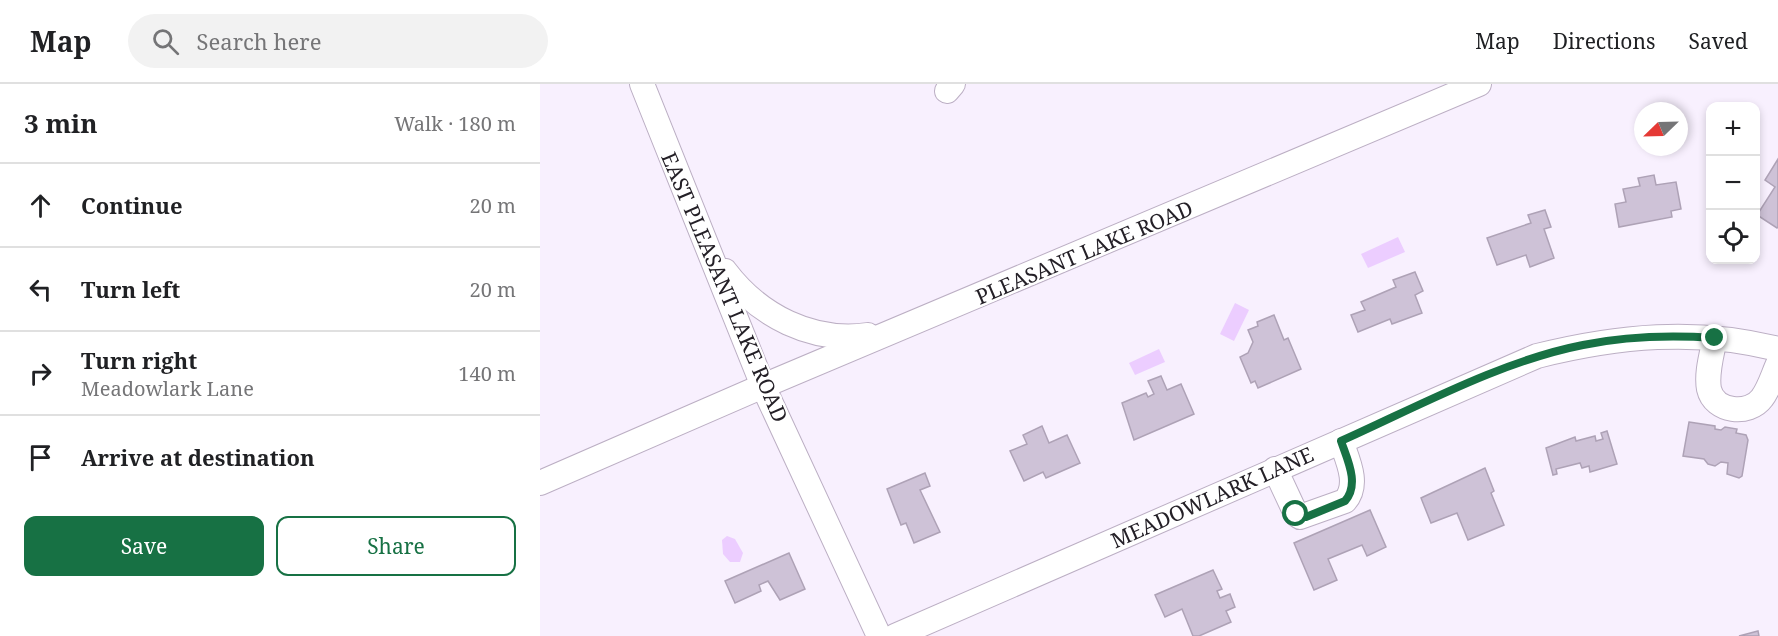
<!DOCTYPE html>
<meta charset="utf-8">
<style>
body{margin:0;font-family:"Noto Serif",serif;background:#f2f2f2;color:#202124}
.controls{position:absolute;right:18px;top:18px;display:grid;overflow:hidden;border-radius:12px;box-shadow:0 3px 9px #0003}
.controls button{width:54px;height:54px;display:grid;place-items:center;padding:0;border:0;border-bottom:2px solid #e0e0e0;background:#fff;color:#202124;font:30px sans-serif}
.compass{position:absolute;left:1094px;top:18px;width:54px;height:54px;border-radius:50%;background:#fff;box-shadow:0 3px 9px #0003;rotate:247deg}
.stop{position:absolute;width:18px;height:18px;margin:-14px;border:4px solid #177144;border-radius:50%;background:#fff}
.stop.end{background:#177144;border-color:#fff;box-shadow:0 2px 6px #0008}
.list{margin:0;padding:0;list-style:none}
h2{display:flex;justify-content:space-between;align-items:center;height:78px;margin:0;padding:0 24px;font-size:26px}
h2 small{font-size:20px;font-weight:400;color:#757577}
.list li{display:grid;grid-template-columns:39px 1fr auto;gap:18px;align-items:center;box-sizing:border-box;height:84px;padding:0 24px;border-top:2px solid #e0e0e0}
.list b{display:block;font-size:22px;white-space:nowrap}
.list p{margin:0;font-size:20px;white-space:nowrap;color:#757577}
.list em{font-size:20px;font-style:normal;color:#757577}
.actions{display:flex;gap:12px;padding:18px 24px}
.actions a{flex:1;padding:14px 0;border:2px solid #177144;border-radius:12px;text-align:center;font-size:21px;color:#177144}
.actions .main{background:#177144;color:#fff}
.icon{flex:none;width:33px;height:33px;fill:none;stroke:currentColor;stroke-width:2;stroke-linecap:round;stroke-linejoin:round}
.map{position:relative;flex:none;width:1238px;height:552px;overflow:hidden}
header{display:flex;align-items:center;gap:36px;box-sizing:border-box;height:84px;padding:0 30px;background:#fff;border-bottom:2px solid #e0e0e0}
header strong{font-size:28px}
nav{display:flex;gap:33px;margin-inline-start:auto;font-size:21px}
.search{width:420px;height:54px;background:#f2f2f2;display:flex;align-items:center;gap:15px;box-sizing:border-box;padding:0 21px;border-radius:33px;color:#757577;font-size:22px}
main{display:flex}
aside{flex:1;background:#fff}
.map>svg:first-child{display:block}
.water{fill:#eccdff}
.building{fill:#cec2d7;stroke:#aea2b6;stroke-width:1.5}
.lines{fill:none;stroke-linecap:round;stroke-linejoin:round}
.minor-casing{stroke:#bcafc4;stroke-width:26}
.minor{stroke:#fff;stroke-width:24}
.route{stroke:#177144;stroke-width:8}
.labels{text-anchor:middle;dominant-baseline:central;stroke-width:4.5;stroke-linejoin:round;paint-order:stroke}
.street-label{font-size:21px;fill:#242027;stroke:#fff}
</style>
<header>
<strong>Map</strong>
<div class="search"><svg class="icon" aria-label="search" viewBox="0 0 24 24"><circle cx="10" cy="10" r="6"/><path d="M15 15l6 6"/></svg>Search here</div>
<nav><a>Map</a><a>Directions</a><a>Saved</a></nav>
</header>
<main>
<aside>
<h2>3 min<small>Walk · 180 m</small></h2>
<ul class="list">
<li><svg class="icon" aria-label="ahead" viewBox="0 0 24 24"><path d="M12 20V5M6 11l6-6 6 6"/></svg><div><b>Continue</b></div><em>20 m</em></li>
<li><svg class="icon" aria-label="left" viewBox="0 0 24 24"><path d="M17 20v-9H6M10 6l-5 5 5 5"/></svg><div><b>Turn left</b></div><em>20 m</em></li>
<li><svg class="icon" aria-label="right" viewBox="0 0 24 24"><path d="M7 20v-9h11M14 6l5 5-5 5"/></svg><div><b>Turn right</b><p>Meadowlark Lane</p></div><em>140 m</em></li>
<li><svg class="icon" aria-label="arrive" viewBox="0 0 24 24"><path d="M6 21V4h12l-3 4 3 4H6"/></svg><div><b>Arrive at destination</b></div></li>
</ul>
<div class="actions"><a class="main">Save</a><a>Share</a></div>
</aside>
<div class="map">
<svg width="1238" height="552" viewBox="0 0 1238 552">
<rect width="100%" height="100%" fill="#f8f0fe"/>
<g class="water">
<path d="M858 153 865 168 828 184 821 170Z"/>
<path d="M695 219 709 226 694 257 680 250Z"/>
<path d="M619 265 625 278 595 291 589 279Z"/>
<path d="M187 452 195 455 203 469 200 478H190L183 470 182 456Z"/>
</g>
<g class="building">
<path d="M1238 75V143L1237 144 1217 131 1235 103 1225 96Z"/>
<path d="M1114 91 1116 101 1136 98 1141 125 1131 127 1132 133 1079 143 1075 120 1086 118 1083 105 1100 102 1098 94Z"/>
<path d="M1005 126 1011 143 1004 145 1014 174 990 183 986 171 957 181 947 154 991 139 988 131Z"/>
<path d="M875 188 883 207 875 211 882 229 852 240 850 235 818 248 811 231 825 226 821 218 856 203 853 196Z"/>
<path d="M734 231 744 256 748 254 761 285 718 304 715 297 711 299 700 273 708 269 713 258 708 246 718 242 717 238Z"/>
<path d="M621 292 627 306 641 300 654 330 594 356 582 319 606 309 608 313 614 310 608 297Z"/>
<path d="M1149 338 1175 342V345L1181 346 1185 343 1197 345 1196 349 1206 351 1208 356 1202 392 1199 394 1187 390 1188 379 1181 378 1175 382 1168 380 1164 375 1143 372Z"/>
<path d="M502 342 509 359 527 351 540 379 506 394 503 388 484 397 470 367 487 360 483 351Z"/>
<path d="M1067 347 1077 380 1050 388 1049 382 1042 384 1040 379 1016 385 1017 390 1013 391 1006 364 1035 353 1036 357 1055 352 1056 357 1063 355 1061 349Z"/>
<path d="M945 384 954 407 951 409 964 441 928 456 917 429 891 439 881 414Z"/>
<path d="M385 389 390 402 380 406 400 448 374 459 366 439 361 441 347 405Z"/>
<path d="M830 426 846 463 827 472 822 461 788 475 797 496 774 506 754 459Z"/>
<path d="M249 469 265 505 240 516 228 497 219 501 221 507 195 519 185 497Z"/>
<path d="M673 486 682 505 677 507 680 514 690 510 695 523 686 527 691 538 659 552H653L642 525 625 533 615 511Z"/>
<path d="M1218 547 1219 552H1199Z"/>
</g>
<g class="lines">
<defs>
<g id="minor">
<path d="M102 0 223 302 339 552"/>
<path d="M407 7 413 0"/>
<path d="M185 187C219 232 272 259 328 251"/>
<path d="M1175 254C1172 270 1166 289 1169 305 1174 328 1209 332 1222 314 1229 305 1233 291 1238 280"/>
<path d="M735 385 756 430 760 433 805 417C820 400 807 375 801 357"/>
<path d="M0 399 223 302 939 0"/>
<path d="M355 552 997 272C1077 252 1157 244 1238 265"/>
</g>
</defs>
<use href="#minor" class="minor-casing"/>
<use href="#minor" class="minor"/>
</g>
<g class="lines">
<path class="route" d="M756 430 766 433 805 417C820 400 807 375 801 357 877 323 961 277 1043 261 1087 252 1131 251 1175 254"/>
</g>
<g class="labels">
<g class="street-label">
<text transform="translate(544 168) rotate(-23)">PLEASANT LAKE ROAD</text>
<text transform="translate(185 203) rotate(67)">EAST PLEASANT LAKE ROAD</text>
<text transform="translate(672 413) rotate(-24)">MEADOWLARK LANE</text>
</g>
</g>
</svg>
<div class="controls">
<button>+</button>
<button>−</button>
<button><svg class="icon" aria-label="locate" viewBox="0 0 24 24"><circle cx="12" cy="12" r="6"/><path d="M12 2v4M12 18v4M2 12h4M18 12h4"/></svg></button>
</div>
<svg class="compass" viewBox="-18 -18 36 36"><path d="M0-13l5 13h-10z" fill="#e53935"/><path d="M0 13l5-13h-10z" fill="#757577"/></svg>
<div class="stop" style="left:756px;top:430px"></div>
<div class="stop end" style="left:1175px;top:254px"></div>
</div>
</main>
